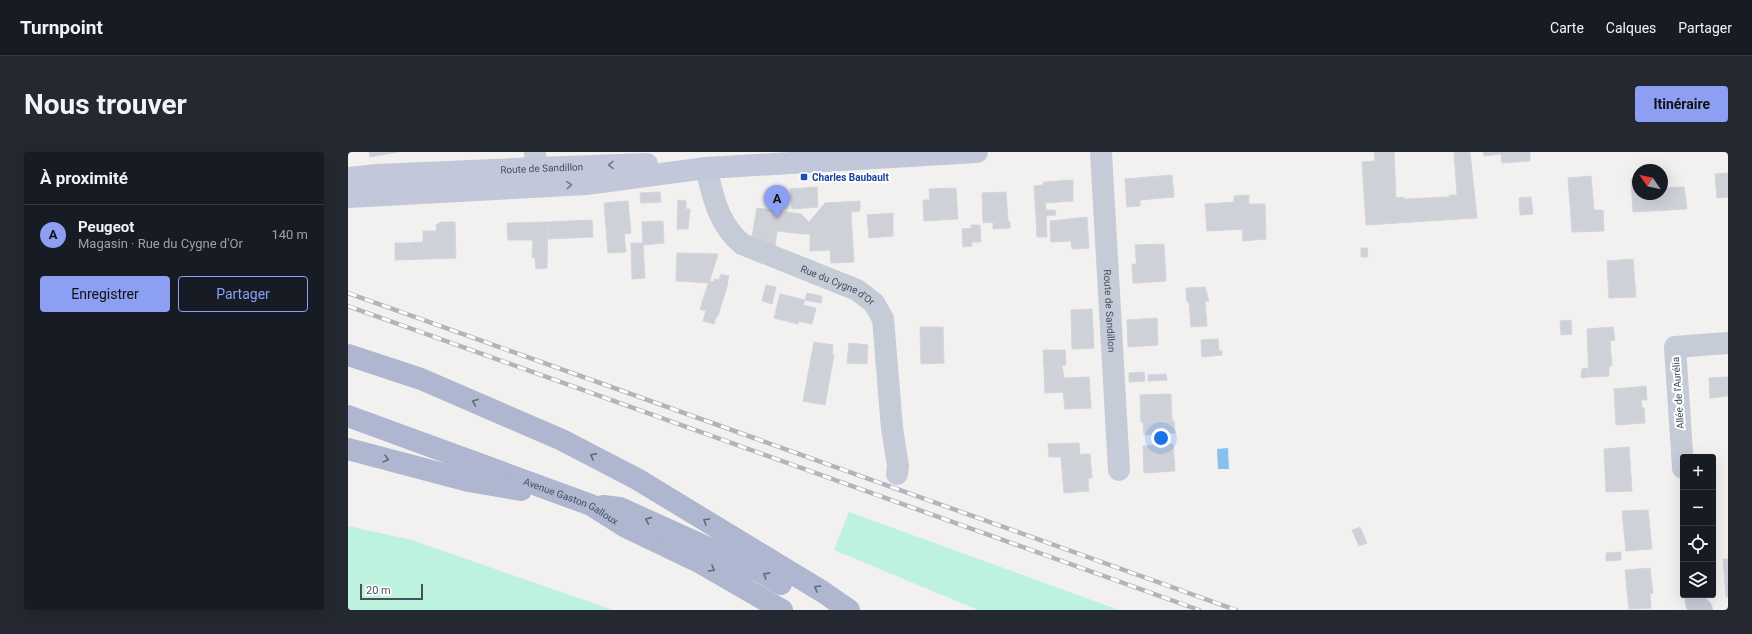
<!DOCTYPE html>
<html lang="fr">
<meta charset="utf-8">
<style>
body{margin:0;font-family:Roboto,sans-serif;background:#242831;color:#f1f3f6}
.controls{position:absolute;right:12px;bottom:12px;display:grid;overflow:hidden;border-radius:4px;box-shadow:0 4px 16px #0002}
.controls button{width:36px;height:36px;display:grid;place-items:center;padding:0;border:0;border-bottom:1px solid #363941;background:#171b24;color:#f1f3f6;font:20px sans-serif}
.compass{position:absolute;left:1284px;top:12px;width:36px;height:36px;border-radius:50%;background:#171b24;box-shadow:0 4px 16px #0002;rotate:304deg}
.scale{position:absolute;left:12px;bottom:10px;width:63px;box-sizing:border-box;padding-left:4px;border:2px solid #474e5f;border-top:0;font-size:11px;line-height:14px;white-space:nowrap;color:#474e5f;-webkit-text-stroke:3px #fff;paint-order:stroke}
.you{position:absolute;left:813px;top:286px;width:14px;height:14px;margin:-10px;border:3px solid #fff;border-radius:50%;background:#1a73e8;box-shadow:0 0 0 6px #1a73e833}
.badge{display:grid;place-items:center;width:26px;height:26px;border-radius:50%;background:#8c9ff2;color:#111;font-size:13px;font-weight:700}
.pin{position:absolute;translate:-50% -33px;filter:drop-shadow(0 1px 2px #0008)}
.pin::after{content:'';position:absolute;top:21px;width:14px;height:12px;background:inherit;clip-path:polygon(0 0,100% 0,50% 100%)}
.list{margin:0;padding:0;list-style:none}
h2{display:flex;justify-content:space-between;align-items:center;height:52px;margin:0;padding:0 16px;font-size:17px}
h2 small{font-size:13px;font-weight:400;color:#9ea1a6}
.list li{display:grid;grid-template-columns:26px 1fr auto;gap:12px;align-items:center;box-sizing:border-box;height:60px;padding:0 16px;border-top:1px solid #363941}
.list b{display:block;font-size:15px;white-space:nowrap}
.list p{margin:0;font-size:13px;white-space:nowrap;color:#9ea1a6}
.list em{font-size:13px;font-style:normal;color:#9ea1a6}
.actions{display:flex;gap:8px;padding:12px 16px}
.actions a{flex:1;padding:9px 0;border:1px solid #8c9ff2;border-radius:4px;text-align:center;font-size:14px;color:#8c9ff2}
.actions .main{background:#8c9ff2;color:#111}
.icon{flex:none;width:22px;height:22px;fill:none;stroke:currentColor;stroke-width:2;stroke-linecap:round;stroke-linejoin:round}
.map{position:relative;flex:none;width:1380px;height:458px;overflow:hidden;border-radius:4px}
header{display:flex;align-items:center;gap:24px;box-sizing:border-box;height:56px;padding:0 20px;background:#171b24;border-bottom:1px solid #363941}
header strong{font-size:19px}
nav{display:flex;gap:22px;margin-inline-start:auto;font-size:14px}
.intro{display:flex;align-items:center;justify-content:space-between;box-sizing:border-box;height:96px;padding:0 24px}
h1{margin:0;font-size:28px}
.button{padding:10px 18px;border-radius:4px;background:#8c9ff2;color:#111;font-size:14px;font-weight:700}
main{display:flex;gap:24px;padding:0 24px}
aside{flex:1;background:#171b24;border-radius:4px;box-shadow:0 4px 16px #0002}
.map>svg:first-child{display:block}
.green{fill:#bdf2df}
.water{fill:#88c1f0}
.building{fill:#cfd1d8;stroke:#d4d4dc}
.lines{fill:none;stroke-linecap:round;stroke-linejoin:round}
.minor{stroke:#c6cbd8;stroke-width:22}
.secondary{stroke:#c2c7da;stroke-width:22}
.primary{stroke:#afb7d0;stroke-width:22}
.rail-casing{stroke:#b2b3bb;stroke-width:4.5}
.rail{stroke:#fff;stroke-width:3;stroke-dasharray:9;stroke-linecap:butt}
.oneway{stroke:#72788a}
.oneway2{stroke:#61687b}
.transit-dot{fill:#1a4fb4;stroke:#fff;stroke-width:1.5}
.labels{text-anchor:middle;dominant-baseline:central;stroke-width:4;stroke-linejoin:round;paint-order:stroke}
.street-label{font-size:10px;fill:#474e5f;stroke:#fff}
.transit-label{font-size:10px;font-weight:bold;fill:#164399;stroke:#fff;text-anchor:start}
</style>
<header>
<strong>Turnpoint</strong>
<nav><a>Carte</a><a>Calques</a><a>Partager</a></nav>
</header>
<div class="intro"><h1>Nous trouver</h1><a class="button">Itinéraire</a></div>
<main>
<aside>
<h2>À proximité<small></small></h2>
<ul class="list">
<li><span class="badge">A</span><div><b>Peugeot</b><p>Magasin · Rue du Cygne d'Or</p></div><em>140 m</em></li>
</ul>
<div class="actions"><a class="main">Enregistrer</a><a>Partager</a></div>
</aside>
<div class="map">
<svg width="1380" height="458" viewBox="0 0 1380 458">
<rect width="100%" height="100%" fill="#f3f1f0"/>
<g class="green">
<path d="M501 360 771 458H630L486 398Z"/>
<path d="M0 374 64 388 265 458H0Z"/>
</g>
<path class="water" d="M880 296 881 317H870L869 297Z"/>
<g class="building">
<path d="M21 0H50L22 5Z"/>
<path d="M1026 0H1046L1048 46 1056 45V47L1101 45 1102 43H1109L1106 0H1122L1129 66 1018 73 1014 10 1027 9Z"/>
<path d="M1135 0H1182V9L1154 11 1153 2 1136 4Z"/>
<path d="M1380 21V45L1369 46 1367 22Z"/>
<path d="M824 23 826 45 792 48V54L779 55 777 27Z"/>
<path d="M1243 24 1246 58H1255L1256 79 1224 80 1220 26Z"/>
<path d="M1283 27H1290V42H1314V36L1336 35 1339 57 1285 60Z"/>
<path d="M725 28V49L697 51 698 58H707L708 63 688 64 686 34 695 33 696 30Z"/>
<path d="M469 35 470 55 444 57 442 37Z"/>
<path d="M608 36 610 67 576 69 575 48H582L581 37Z"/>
<path d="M312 40 313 50 293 51 292 41Z"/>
<path d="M658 40 660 69 635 71 634 41Z"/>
<path d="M901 43V52H914L915 76 859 79 857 52 886 50V44Z"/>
<path d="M1183 45 1185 62 1172 63 1171 46Z"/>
<path d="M330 48 338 49V57H342L340 77H329Z"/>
<path d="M280 49 283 81 276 82 278 100 260 101 256 51Z"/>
<path d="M512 49V59L503 60 506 110 483 111 482 98 462 99V82H455L429 79 427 95 404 84 409 56 453 62 461 70 477 51Z"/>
<path d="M914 52H917L918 87 895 89 894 77 915 76Z"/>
<path d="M545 61V84L521 86 519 63Z"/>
<path d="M698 63 699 85H689L688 64Z"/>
<path d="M739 65 741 96 724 97 723 89 703 90 702 69Z"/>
<path d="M244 68 245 85 200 87V70Z"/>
<path d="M315 69 316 91 295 93 294 70Z"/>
<path d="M660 69 662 70V76L645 77V70Z"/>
<path d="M93 70H107L108 106 47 108V91H61L68 99 75 98V79H89L88 73Z"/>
<path d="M200 70 199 116 188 117 187 106 184 105 185 88H160L159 71Z"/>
<path d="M623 73H632L633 90H624Z"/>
<path d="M623 76 624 94 615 95 614 77Z"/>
<path d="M75 90V98L68 99 61 91Z"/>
<path d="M283 91H295L297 126 284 127Z"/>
<path d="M816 92 818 129 790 131 787 93Z"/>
<path d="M1013 96H1019L1020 105H1013Z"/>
<path d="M329 101 370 102 361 131 328 129Z"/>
<path d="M1285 107 1288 145 1261 146 1259 109Z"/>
<path d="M784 112H789L790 131H785Z"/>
<path d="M373 122 381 124 379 131H380L370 164 369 163 366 172 355 169 358 159 352 157 361 129 366 130V127L371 128Z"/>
<path d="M418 133 428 135 424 152 414 149Z"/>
<path d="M857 135 861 149 839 150 838 136Z"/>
<path d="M459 141 474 144 473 151 457 148Z"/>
<path d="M432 142 457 148 455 153 468 156 464 172 451 169 450 172 426 166Z"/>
<path d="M841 149H857L859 174 843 175Z"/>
<path d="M744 157 746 196 724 197 723 158Z"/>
<path d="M809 166 810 193 780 195 779 168Z"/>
<path d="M1223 168 1224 182 1213 183 1212 169Z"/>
<path d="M572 175H595L596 211 573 212Z"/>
<path d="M1265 175 1267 188 1262 189 1264 214H1261V224L1241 225 1239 177Z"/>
<path d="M870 187 871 199H874V203L854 205 853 188Z"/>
<path d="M466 190 485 193 484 203H486L477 253 455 249Z"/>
<path d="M501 191 520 193 519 212 499 211Z"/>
<path d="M695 198H717L718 213 696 215Z"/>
<path d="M714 214 716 226 741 225 743 256 717 257 715 240 697 241 696 215Z"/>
<path d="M1240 216 1241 225 1233 226 1234 217Z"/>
<path d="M796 220 797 229 781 230V221Z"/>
<path d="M818 222 819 228 800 229V223Z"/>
<path d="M1380 225V244L1362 246 1361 226Z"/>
<path d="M1298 234 1299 248H1293L1294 256H1296L1297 271 1268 273 1266 237Z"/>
<path d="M823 242 824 270H793L792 243Z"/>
<path d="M826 269 827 281 796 283 795 270Z"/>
<path d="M731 291 732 303 738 302 741 339 716 341 713 305H701L700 292Z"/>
<path d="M825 292 827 319 796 321 795 294Z"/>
<path d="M1281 295 1284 339 1258 340 1256 297Z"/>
<path d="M738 302H742L744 326H740Z"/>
<path d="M1300 358 1304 397 1278 399 1274 359Z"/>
<path d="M1012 375 1019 391 1011 394 1004 378Z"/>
<path d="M1273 400V408L1258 409V401Z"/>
<path d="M1375 407H1380V445H1378Z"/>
<path d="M1302 416 1305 441 1302 442 1303 456 1281 457 1277 418Z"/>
</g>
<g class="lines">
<g class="minor">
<path d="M187 0 188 16"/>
<path id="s1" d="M753 0 771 318"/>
<path id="s2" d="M358 16C365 44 370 72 394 92L509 138 526 151 535 167 544 276 550 314 549 322"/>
<path d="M1335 316 1327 195 1380 191"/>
<path d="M1347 443 1348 451 1354 458"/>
</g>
<g class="secondary">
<path id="s3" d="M0 26 29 23 188 16 299 12"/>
<path d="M0 45 238 32 358 16 629 0"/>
</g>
<g class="primary">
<path d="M0 203 73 227 214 288 289 327 475 440 501 458"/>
<path id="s4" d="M0 264 243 353 276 374 351 410 434 458"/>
<path d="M0 297 121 329 173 338"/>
<path d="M255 354 272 356 411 419 433 432"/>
</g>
<defs>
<g id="rail">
<path d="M0 141 888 458"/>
<path d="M0 154 851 458"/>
</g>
</defs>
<use href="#rail" class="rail-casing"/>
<use href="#rail" class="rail"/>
</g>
<defs><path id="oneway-chevron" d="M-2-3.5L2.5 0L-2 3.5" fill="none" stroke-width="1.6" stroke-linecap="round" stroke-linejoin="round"/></defs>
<g class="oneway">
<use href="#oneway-chevron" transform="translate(263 13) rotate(178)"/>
<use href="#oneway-chevron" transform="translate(221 33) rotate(-3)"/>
</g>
<g class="oneway2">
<use href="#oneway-chevron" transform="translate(127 250) rotate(-157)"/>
<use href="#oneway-chevron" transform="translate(245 304) rotate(-152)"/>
<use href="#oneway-chevron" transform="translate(38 307) rotate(15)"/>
<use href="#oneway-chevron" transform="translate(300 368) rotate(-156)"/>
<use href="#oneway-chevron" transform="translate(358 369) rotate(-149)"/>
<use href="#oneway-chevron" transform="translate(364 417) rotate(30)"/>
<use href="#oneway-chevron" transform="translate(418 423) rotate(-148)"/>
<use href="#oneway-chevron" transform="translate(469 436) rotate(-149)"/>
</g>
<rect class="transit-dot" x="452" y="21" width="8" height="8" rx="2"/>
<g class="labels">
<g class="street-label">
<text stroke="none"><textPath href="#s3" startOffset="194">Route de Sandillon</textPath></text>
<text stroke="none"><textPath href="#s2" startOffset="190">Rue du Cygne d'Or</textPath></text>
<text stroke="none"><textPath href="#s1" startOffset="159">Route de Sandillon</textPath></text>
<text transform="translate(1330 241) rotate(-94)">Allée de l'Aurélia</text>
<text stroke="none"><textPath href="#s4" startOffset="239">Avenue Gaston Galloux</textPath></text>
</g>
<g class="transit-label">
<text x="464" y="25">Charles Baubault</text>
</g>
</g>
</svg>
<div class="controls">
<button>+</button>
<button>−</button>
<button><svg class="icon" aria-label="locate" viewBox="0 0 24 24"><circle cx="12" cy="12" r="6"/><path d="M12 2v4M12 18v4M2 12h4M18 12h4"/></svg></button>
<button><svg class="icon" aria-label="layers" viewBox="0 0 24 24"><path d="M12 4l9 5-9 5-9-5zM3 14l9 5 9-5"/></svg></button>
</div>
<svg class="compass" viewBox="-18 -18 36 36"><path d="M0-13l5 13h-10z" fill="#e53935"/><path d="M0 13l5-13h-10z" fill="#9ea1a6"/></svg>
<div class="scale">20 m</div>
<div class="you"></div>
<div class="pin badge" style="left:429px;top:66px">A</div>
</div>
</main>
